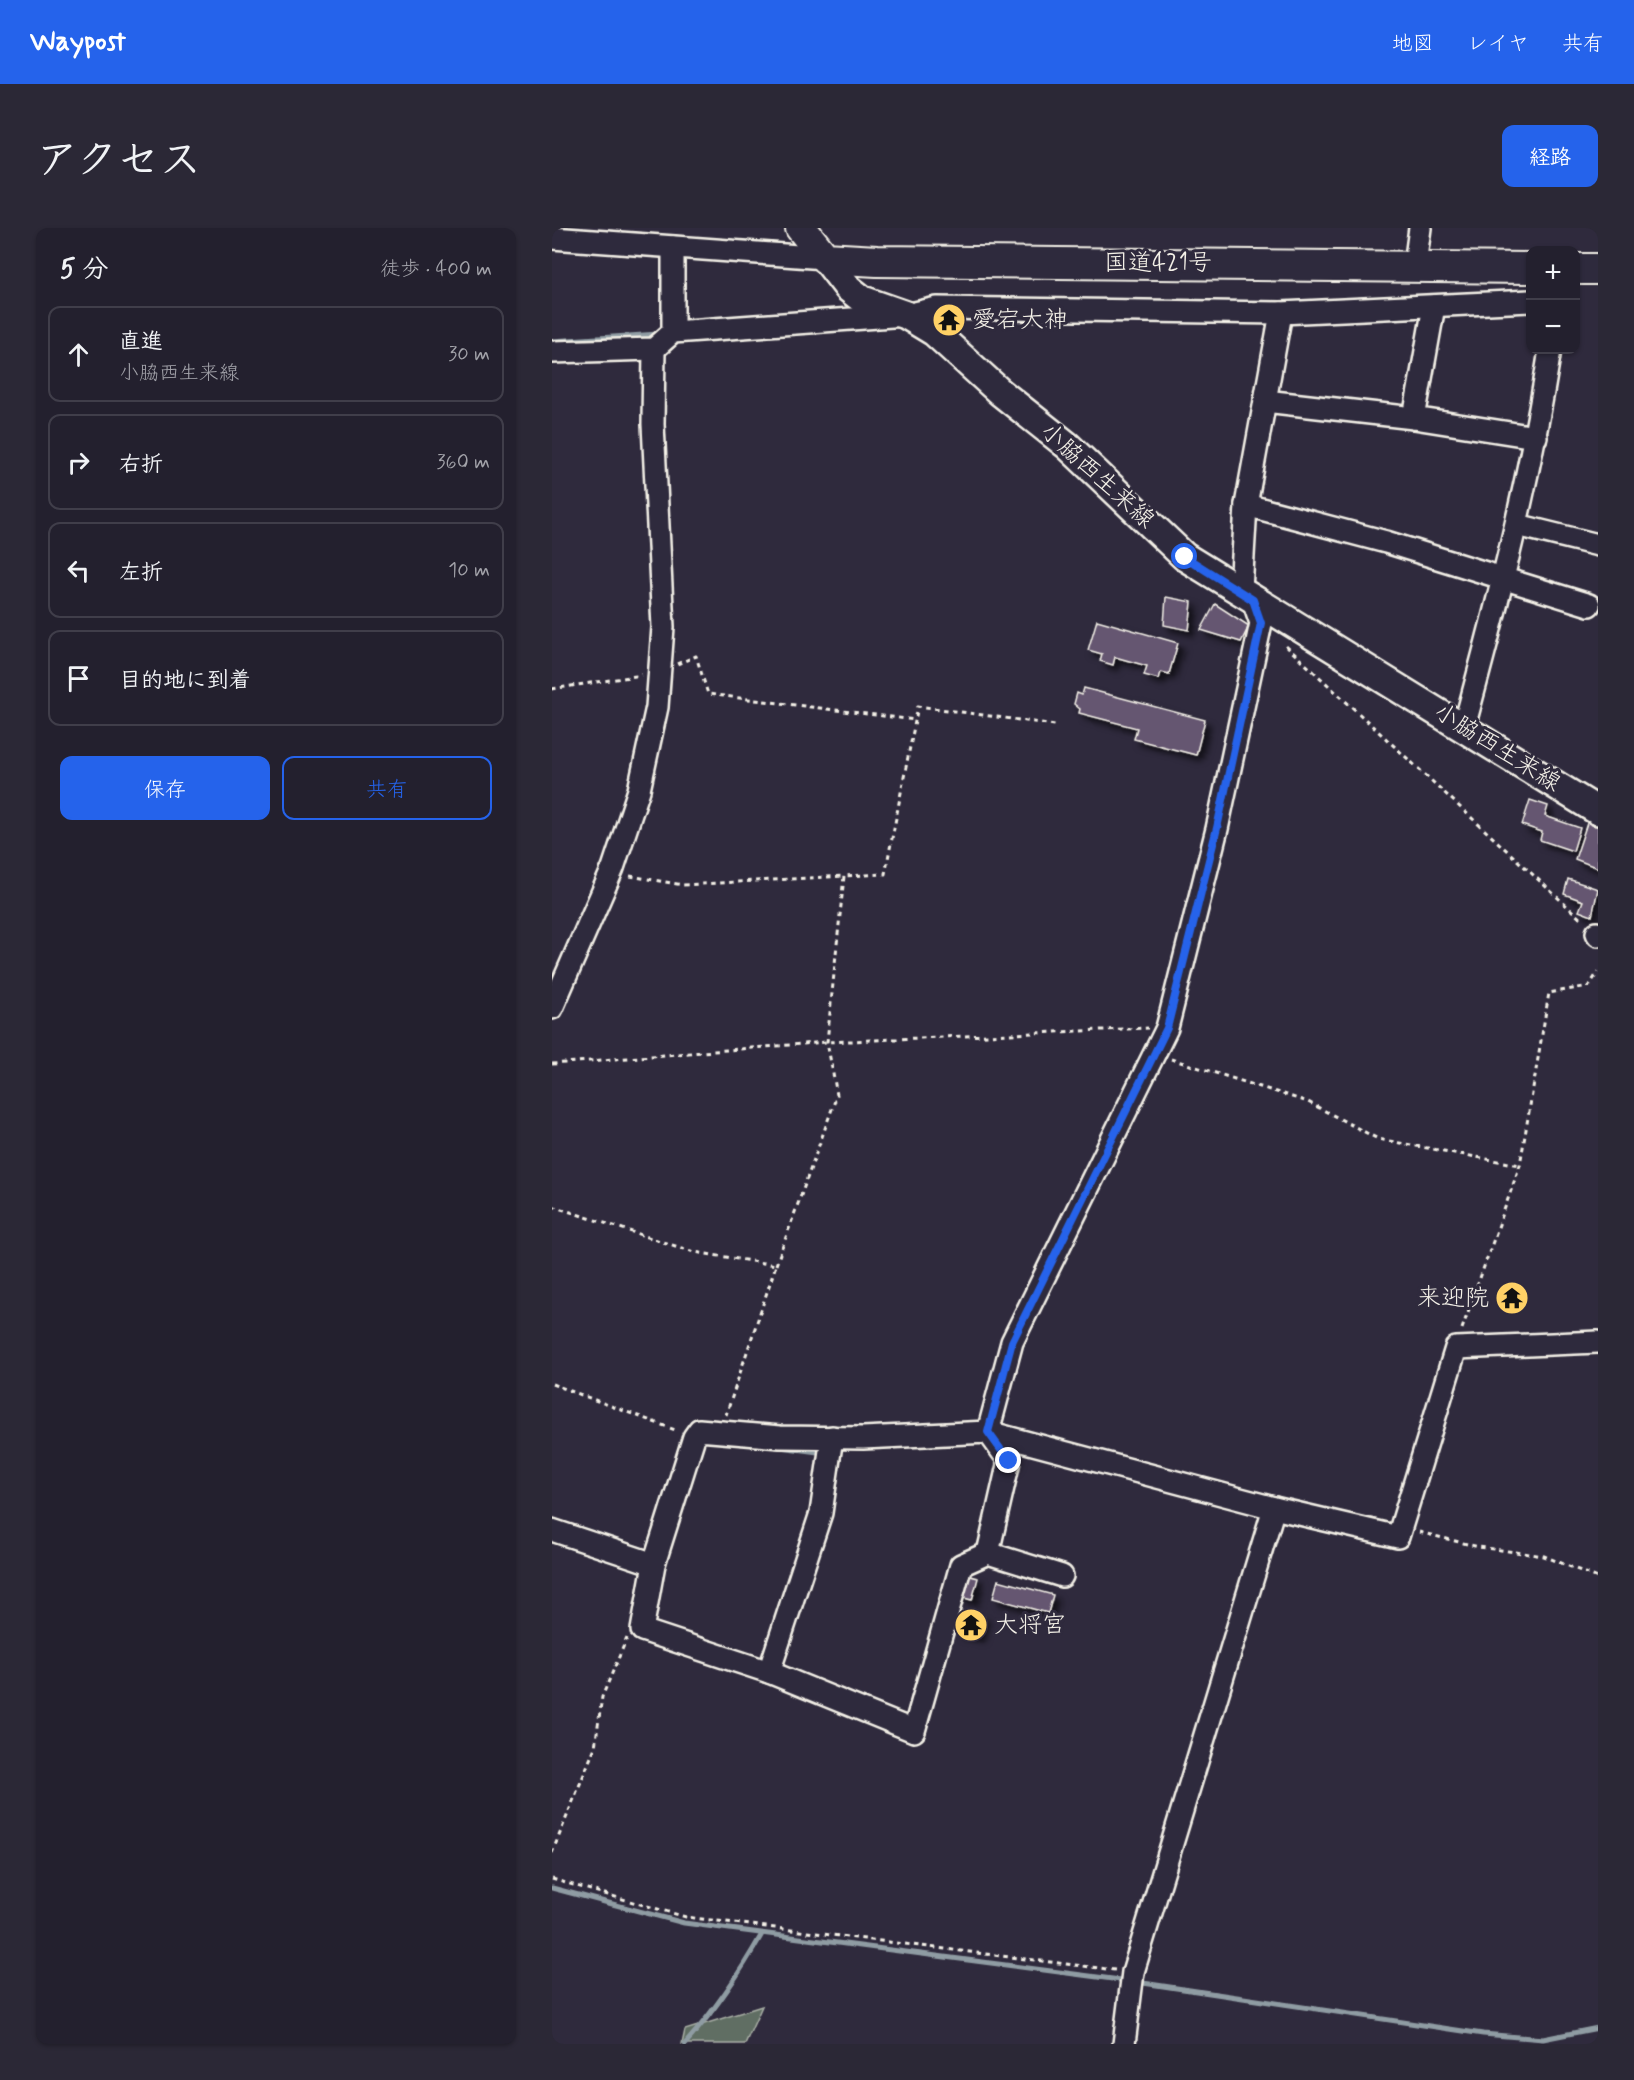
<!DOCTYPE html>
<html lang="ja">
<meta charset="utf-8">
<style>
body{margin:0;font-family:Mynerve,"Klee One",sans-serif;background:#2b2836;color:#f1f3f6}
.controls{position:absolute;right:18px;top:18px;display:grid;overflow:hidden;border-radius:12px;box-shadow:0 2px 4px #0004}
.controls button{width:54px;height:54px;display:grid;place-items:center;padding:0;border:0;border-bottom:2px solid #403e4a;background:#23202e;color:#f1f3f6;font:30px sans-serif}
.stop{position:absolute;width:18px;height:18px;margin:-14px;border:4px solid #2563eb;border-radius:50%;background:#fff}
.stop.end{background:#2563eb;border-color:#fff;box-shadow:0 2px 6px #0008}
.list{margin:0;padding:0;list-style:none}
h2{display:flex;justify-content:space-between;align-items:center;height:78px;margin:0;padding:0 24px;font-size:26px}
h2 small{font-size:20px;font-weight:400;color:#a3a3aa}
.list li{display:grid;grid-template-columns:39px 1fr auto;gap:18px;align-items:center;box-sizing:border-box;height:96px;margin:0 12px 12px;padding:0 12px;border:2px solid #403e4a;border-radius:12px}
.list b{display:block;font-size:22px;white-space:nowrap}
.list p{margin:0;font-size:20px;white-space:nowrap;color:#a3a3aa}
.list em{font-size:20px;font-style:normal;color:#a3a3aa}
.actions{display:flex;gap:12px;padding:18px 24px}
.actions a{flex:1;padding:14px 0;border:2px solid #2563eb;border-radius:12px;text-align:center;font-size:21px;color:#2563eb}
.actions .main{background:#2563eb;color:#fff}
.icon{flex:none;width:33px;height:33px;fill:none;stroke:currentColor;stroke-width:2;stroke-linecap:round;stroke-linejoin:round}
.map{position:relative;flex:none;width:1046px;height:1816px;overflow:hidden;border-radius:12px}
header{display:flex;align-items:center;gap:36px;box-sizing:border-box;height:84px;padding:0 30px;background:#2563eb;color:#fff}
header strong{font-size:28px}
nav{display:flex;gap:33px;margin-inline-start:auto;font-size:21px}
.intro{display:flex;align-items:center;justify-content:space-between;box-sizing:border-box;height:144px;padding:0 36px}
h1{margin:0;font-size:42px}
.button{padding:15px 27px;border-radius:12px;background:#2563eb;color:#fff;font-size:21px;font-weight:700}
main{display:flex;gap:36px;padding:0 36px}
aside{flex:1;background:#23202e;border-radius:12px;box-shadow:0 2px 4px #0004}
.map>svg:first-child{display:block}
.green{fill:#606e64;stroke:#aab0a6;stroke-width:1.5}
.lines{fill:none;stroke-linecap:round;stroke-linejoin:round}
.stream{stroke:#8f9ca3;stroke-width:5}
.building{fill:#655671;stroke:#f4f1e8;stroke-width:1.5;filter:url(#shadow)}
.minor-casing{stroke:#f4f1e8;stroke-width:26}
.major-casing{stroke:#f4f1e8;stroke-width:32}
.highway-casing{stroke:#f4f1e8;stroke-width:34}
.path{stroke:#f4f1e8;stroke-width:3;stroke-dasharray:4.5 4.5;stroke-linecap:butt}
.minor{stroke:#2f2a3d;stroke-width:21}
.major{stroke:#2f2a3d;stroke-width:27}
.highway{stroke:#2f2a3d;stroke-width:30}
.route{stroke:#2563eb;stroke-width:8}
.labels{text-anchor:middle;dominant-baseline:central;stroke-width:6;stroke-linejoin:round;paint-order:stroke}
.street-label{font-size:24px;fill:#f4f1e8;stroke:#2f2a3d}
.poi-label{font-size:24px;fill:#f4f1e8;stroke:#2f2a3d;text-anchor:start}
</style>
<header>
<strong>Waypost</strong>
<nav><a>地図</a><a>レイヤ</a><a>共有</a></nav>
</header>
<div class="intro"><h1>アクセス</h1><a class="button">経路</a></div>
<main>
<aside>
<h2>5 分<small>徒歩 · 400 m</small></h2>
<ul class="list">
<li><svg class="icon" aria-label="ahead" viewBox="0 0 24 24"><path d="M12 20V5M6 11l6-6 6 6"/></svg><div><b>直進</b><p>小脇西生来線</p></div><em>30 m</em></li>
<li><svg class="icon" aria-label="right" viewBox="0 0 24 24"><path d="M7 20v-9h11M14 6l5 5-5 5"/></svg><div><b>右折</b></div><em>360 m</em></li>
<li><svg class="icon" aria-label="left" viewBox="0 0 24 24"><path d="M17 20v-9H6M10 6l-5 5 5 5"/></svg><div><b>左折</b></div><em>10 m</em></li>
<li><svg class="icon" aria-label="arrive" viewBox="0 0 24 24"><path d="M6 21V4h12l-3 4 3 4H6"/></svg><div><b>目的地に到着</b></div></li>
</ul>
<div class="actions"><a class="main">保存</a><a>共有</a></div>
</aside>
<div class="map">
<svg width="1046" height="1816" viewBox="0 0 1046 1816">
<defs>
<filter id="shadow"><feDropShadow dx="5.5" dy="5.5" stdDeviation="3" flood-color="#0009"/></filter>
</defs>
<rect width="100%" height="100%" fill="#2f2a3d"/>
<filter id="ink" filterUnits="userSpaceOnUse"><feTurbulence type="fractalNoise" baseFrequency=".0167" numOctaves="2"/><feDisplacementMap in="SourceGraphic" scale="12" xChannelSelector="R" yChannelSelector="G"/><feConvolveMatrix kernelMatrix="1 2 1 2 8 2 1 2 1" color-interpolation-filters="sRGB"/></filter>
<g filter="url(#ink)">
<path class="green" d="M210 1778 193 1816H130L133 1802Z"/>
<g class="lines">
<g class="stream">
<path d="M0 113 107 106"/>
<path d="M228 1219 266 1224"/>
<path d="M0 1660 132 1695 576 1753"/>
<path d="M591 1755 931 1806 991 1811 1046 1800"/>
<path d="M133 1816C163 1782 188 1745 210 1706"/>
</g>
</g>
<g class="building">
<path d="M614 369 640 374 637 402 612 397Z"/>
<path d="M663 376 697 398 689 414 649 402Z"/>
<path d="M545 392 626 415 617 446 609 444 607 451 592 447 595 438 563 429 561 437 548 433 550 426 536 422Z"/>
<path d="M532 460 653 492 644 527 582 511 585 500 527 485 528 481 522 476 525 465 530 467Z"/>
<path d="M978 572 996 578 993 588 1028 600 1021 623 988 612 990 604 970 597Z"/>
<path d="M1037 589 1046 594V640L1023 631Z"/>
<path d="M1016 651 1046 661 1040 688 1027 683 1031 673 1012 666Z"/>
<path d="M410 1346 426 1350 420 1372 404 1368Z"/>
<path d="M446 1352 501 1367 496 1385 441 1370Z"/>
<path d="M411 1384 432 1389 427 1409 406 1404Z"/>
</g>
<g class="lines">
<defs>
<g id="minor">
<path d="M0 10 273 30"/>
<path d="M863 37 868 0"/>
<path d="M121 104V19"/>
<path d="M0 124 102 121 121 104 354 87 385 80 729 85 978 73"/>
<path d="M713 173 862 190 984 209"/>
<path d="M862 190 882 78"/>
<path d="M694 277 834 314 1037 377"/>
<path d="M965 297 1046 317"/>
<path d="M689 362 694 277 729 85"/>
<path d="M701 372 709 395 665 601 615 800 460 1114 436 1204 457 1233 436 1325 409 1337 362 1503 217 1444 90 1402 102 1336 142 1209 147 1202 228 1209 311 1210 436 1204 722 1280 846 1309 904 1120 1046 1114"/>
<path d="M912 499C946 374 978 250 998 122"/>
<path d="M1045 705 1046 707"/>
<path d="M0 780 61 640 87 562 105 479 111 399 101 196 102 121"/>
<path d="M0 1302 102 1336"/>
<path d="M436 1325 510 1348"/>
<path d="M217 1444 269 1285 280 1209"/>
<path d="M572 1816 581 1744 722 1280"/>
</g>
<path id="major" d="M273 30 296 60 311 72 354 87 382 104 448 164 516 218 633 329 1046 583"/>
<g id="highway">
<path d="M249 0 273 30 325 33 978 40"/>
<path d="M1023 41H1046"/>
</g>
</defs>
<use href="#minor" class="minor-casing"/>
<use href="#major" class="major-casing"/>
<use href="#highway" class="highway-casing"/>
<g class="path">
<path d="M734 418 1031 693"/>
<path d="M125 436 144 428 156 466 363 492"/>
<path d="M0 461 90 447"/>
<path d="M78 648 131 657 292 648"/>
<path d="M619 831 756 874 826 911 968 937"/>
<path d="M0 836 275 814 596 800"/>
<path d="M0 978 142 1024 224 1037 174 1187"/>
<path d="M224 1037 285 867 275 814 292 648 333 646 366 478 503 497"/>
<path d="M910 1101 968 937 997 765 1037 758 1046 744"/>
<path d="M0 1156 126 1203"/>
<path d="M867 1304 927 1319 992 1328 1046 1350"/>
<path d="M0 1625 43 1519 50 1469 75 1410"/>
<path d="M0 1651 134 1689 563 1742"/>
</g>
<use href="#minor" class="minor"/>
<use href="#major" class="major"/>
<use href="#highway" class="highway"/>
</g>
</g>
<g class="lines" filter="url(#ink)">
<path class="route" d="M457 1233 436 1204 460 1114 615 800 665 600 709 395 701 372 633 329"/>
</g>
<defs>
<symbol id="temple-disc" viewBox="-11 -11 22 22"><circle r="9.5" fill="#ffd166" stroke="#2f2a3d"/><path d="M0-6L5-2H3V0L6.5 2.5H4V6H1.5V3h-3V6H-4V2.5H-6.5L-3 0V-2H-5Z" fill="#111"/></symbol>
</defs>
<g fill-rule="evenodd">
<use href="#temple-disc" x="378" y="73" width="38" height="38"/>
<use href="#temple-disc" x="941" y="1051" width="38" height="38"/>
<use href="#temple-disc" x="400" y="1378" width="38" height="38"/>
</g>
<g class="labels">
<g class="street-label">
<text x="606" y="35">国道421号</text>
<text transform="translate(545 248) rotate(42)">小脇西生来線</text>
<text transform="translate(945 520) rotate(32)">小脇西生来線</text>
</g>
<g class="poi-label">
<text x="420" y="92">愛宕大神</text>
<text x="937" y="1070" text-anchor="end">来迎院</text>
<text x="442" y="1397">大将宮</text>
</g>
</g>
</svg>
<div class="controls">
<button>+</button>
<button>−</button>
</div>
<div class="stop" style="left:633px;top:329px"></div>
<div class="stop end" style="left:457px;top:1233px"></div>
</div>
</main>
